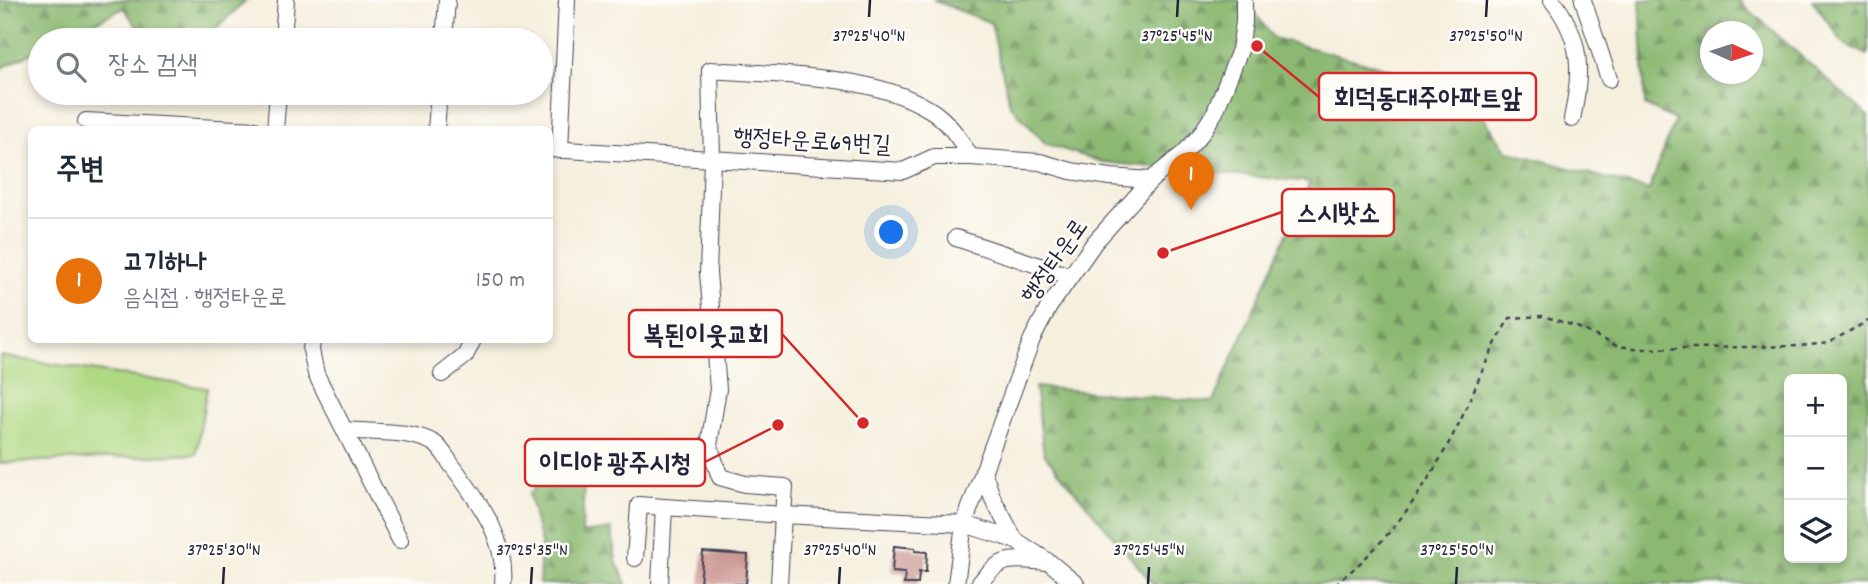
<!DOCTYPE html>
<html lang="ko">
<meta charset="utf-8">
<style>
body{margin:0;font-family:Dekko,"Poor Story",sans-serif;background:#f6f6f7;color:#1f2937}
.controls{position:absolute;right:21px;bottom:21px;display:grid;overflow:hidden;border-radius:10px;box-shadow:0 4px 10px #0003}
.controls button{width:63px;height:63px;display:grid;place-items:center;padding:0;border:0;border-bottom:2px solid #e0e1e3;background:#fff;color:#1f2937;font:35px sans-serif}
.compass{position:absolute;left:1700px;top:21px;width:63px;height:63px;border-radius:50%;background:#fff;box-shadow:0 4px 10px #0003;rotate:93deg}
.you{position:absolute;left:892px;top:233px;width:24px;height:24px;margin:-18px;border:5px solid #fff;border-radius:50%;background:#1a73e8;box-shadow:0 0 0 10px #1a73e833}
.badge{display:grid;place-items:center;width:46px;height:46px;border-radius:50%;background:#1a73e8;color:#fff;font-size:23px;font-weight:700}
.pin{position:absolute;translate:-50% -58px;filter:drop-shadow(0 2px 4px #0008)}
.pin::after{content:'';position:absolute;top:37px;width:24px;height:21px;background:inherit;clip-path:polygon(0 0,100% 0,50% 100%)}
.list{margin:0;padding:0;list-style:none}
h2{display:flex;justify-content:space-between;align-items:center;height:91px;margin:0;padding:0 28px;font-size:30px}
h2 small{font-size:23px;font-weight:400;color:#747a83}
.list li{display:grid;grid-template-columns:46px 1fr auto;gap:21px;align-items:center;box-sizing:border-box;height:126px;padding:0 28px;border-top:2px solid #e0e1e3}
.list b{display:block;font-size:26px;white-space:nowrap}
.list p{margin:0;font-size:23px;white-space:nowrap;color:#747a83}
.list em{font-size:23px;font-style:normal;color:#747a83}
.icon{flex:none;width:38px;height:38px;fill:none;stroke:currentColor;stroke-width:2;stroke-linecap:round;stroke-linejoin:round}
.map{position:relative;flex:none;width:1868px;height:584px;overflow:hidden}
.search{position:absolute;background:#fff;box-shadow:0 4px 10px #0003;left:28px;top:28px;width:525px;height:77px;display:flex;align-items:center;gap:18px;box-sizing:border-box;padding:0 24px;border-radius:38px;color:#747a83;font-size:26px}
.panel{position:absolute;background:#fff;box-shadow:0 4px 10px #0003;left:28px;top:126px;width:525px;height:217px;border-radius:10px}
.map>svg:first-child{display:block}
.grass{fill:#b0d984;stroke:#697e60;stroke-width:2}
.forest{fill:url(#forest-firs);stroke:#576e56;stroke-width:2;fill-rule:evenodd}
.building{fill:#cb9893}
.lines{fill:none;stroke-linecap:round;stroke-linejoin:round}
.minor-casing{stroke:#424153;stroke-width:18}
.path{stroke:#424153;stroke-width:2.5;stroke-dasharray:5 5;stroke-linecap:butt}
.minor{stroke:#fff;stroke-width:16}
.ticks{fill:none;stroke:#22223b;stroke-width:2.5}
.labels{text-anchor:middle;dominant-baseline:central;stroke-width:5;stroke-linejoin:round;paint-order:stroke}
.street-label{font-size:24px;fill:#22223b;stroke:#fdfcf7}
.ticks-label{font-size:18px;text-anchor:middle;fill:#22223b;stroke:#fdfcf7;stroke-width:5;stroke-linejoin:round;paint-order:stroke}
.leader{fill:none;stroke:#d62828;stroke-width:2.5}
.callout-dot{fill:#d62828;stroke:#fdfcf7;stroke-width:2.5}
.callout{fill:#fdfcf7;stroke:#d62828;stroke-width:2.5}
.callout-label{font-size:26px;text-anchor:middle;font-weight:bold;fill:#22223b}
</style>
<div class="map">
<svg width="1868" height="584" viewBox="0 0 1868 584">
<defs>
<pattern id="forest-firs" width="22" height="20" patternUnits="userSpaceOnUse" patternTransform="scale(1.75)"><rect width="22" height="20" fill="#8cb972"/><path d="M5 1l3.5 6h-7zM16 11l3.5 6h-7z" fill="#72965f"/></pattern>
</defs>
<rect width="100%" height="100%" fill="#fdfcf7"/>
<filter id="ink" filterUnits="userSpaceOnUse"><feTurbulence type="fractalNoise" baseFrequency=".0143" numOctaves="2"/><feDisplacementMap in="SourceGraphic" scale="14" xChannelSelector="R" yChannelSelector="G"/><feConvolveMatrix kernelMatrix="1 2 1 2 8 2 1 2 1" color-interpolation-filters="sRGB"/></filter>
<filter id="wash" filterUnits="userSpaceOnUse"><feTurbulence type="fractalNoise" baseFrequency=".00686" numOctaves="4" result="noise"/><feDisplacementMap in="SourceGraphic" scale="28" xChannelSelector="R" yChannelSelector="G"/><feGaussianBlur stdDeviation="1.57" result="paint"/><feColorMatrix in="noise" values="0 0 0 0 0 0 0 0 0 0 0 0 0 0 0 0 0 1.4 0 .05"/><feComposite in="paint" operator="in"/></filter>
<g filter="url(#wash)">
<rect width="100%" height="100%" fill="#f5efdd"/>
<path class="grass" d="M0 356 207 388 196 454 0 463Z"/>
<g class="forest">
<path d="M0 0H247L203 40H146L124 8 58 40H40V49L0 69Z"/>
<path d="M933 0H1246L1273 38 1464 89 1507 151 1649 190 1675 120 1645 105 1640 0H1738L1868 116V584H1153L1044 454 1035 387 1213 402 1310 182 1102 162 1046 144 1010 105 991 23ZM1710 32H1752V74H1710ZM1789 379H1842V558H1789Z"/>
<path d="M1812 0H1868V55L1844 44Z"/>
<path d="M566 468 584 481 582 533 611 529 616 561 627 584H539L541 544 529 494 546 475Z"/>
</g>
<g id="blocks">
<g class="building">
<path d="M894 546 915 548V551L927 552 926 572H919L918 584H904L905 573 892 572Z"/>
<path d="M703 552 748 555 746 584H700Z"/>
</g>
</g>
</g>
<g filter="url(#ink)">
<use href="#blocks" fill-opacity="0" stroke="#424153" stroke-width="2"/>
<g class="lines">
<defs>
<g id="minor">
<path d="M1552 0C1583 40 1582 72 1572 119"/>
<path d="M1583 0 1609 79"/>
<path d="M283 40 286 0"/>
<path d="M444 40 447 0"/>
<path d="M86 121 255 130"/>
<path d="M275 130 278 93"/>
<path d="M436 130 439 93"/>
<path d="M550 149 903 171 934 157H971L1040 162 1071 171 1110 177 1151 180"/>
<path d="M560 150 567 0"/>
<path d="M956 238 1070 276"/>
<path d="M312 340 311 350 316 374 400 540"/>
<path d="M442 374 465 356 473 340"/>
<path d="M344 430C372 433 409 429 434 443 442 448 448 461 454 468 480 504 507 538 503 584"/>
<path d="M983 471 993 499 1015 540"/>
<path d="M635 558 639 505 664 507"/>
<path d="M660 584 664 507 783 515 785 487 745 484 720 477 709 445 718 389 708 273 712 159 710 70C777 75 871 74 929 109 948 120 960 140 971 157"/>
<path d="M779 584 783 515 964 524 1015 540 1049 562 1076 584"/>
<path d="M956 584 964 524 1032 339 1049 307 1094 243 1151 180 1184 153 1201 134 1215 112 1240 50 1244 22V0"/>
<path d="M979 584C1001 554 1013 560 1047 562"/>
</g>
</defs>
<use href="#minor" class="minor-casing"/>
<path class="path" d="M1335 584C1393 540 1432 479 1463 415 1478 382 1490 349 1510 318L1543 316 1575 326 1617 346 1643 349 1799 346 1828 343 1868 321"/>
<use href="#minor" class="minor"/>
</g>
</g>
<path class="ticks" d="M869 17 870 0M1177 17 1178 0M1486 17 1487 0M223 584 224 567M531 584 532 567M839 584 840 567M1148 584 1149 567M1456 584 1457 567"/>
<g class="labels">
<g class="street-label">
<text transform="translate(812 143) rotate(3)">행정타운로69번길</text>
<text transform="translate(1056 262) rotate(-55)">행정타운로</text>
</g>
</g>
<g class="ticks-label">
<text x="869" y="41">37°25'40"N</text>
<text x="1177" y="41">37°25'45"N</text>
<text x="1486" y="41">37°25'50"N</text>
<text x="224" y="555">37°25'30"N</text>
<text x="532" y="555">37°25'35"N</text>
<text x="840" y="555">37°25'40"N</text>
<text x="1149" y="555">37°25'45"N</text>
<text x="1457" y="555">37°25'50"N</text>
</g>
<path class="leader" d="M1257 46L1319 97M1163 253L1282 212M863 423L782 334M778 425L705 462"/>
<g class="callout-dot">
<circle cx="1257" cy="46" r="7"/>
<circle cx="1163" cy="253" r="7"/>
<circle cx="863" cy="423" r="7"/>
<circle cx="778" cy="425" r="7"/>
</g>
<g class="callout">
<rect x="1319" y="73" width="217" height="47" rx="7"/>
<rect x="1282" y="189" width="112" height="47" rx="7"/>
<rect x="629" y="310" width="153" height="47" rx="7"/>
<rect x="525" y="439" width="180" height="47" rx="7"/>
</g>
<g class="callout-label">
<text x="1428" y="106">회덕동대주아파트앞</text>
<text x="1338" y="221">스시밧소</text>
<text x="706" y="343">복된이웃교회</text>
<text x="615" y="471">이디야 광주시청</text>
</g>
</svg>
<div class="controls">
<button>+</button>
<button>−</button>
<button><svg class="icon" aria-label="layers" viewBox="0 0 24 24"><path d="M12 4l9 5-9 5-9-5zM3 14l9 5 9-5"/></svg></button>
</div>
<svg class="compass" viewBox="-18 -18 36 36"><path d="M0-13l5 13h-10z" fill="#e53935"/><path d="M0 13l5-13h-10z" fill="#747a83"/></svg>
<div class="you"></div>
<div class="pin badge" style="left:1191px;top:210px;background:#e8710a">1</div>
<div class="search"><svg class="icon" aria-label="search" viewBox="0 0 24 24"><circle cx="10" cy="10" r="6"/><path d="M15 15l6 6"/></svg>장소 검색</div>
<section class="panel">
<h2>주변<small></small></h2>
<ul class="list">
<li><span class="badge" style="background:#e8710a">1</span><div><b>고기하나</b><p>음식점 · 행정타운로</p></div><em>150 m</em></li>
</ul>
</section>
</div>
